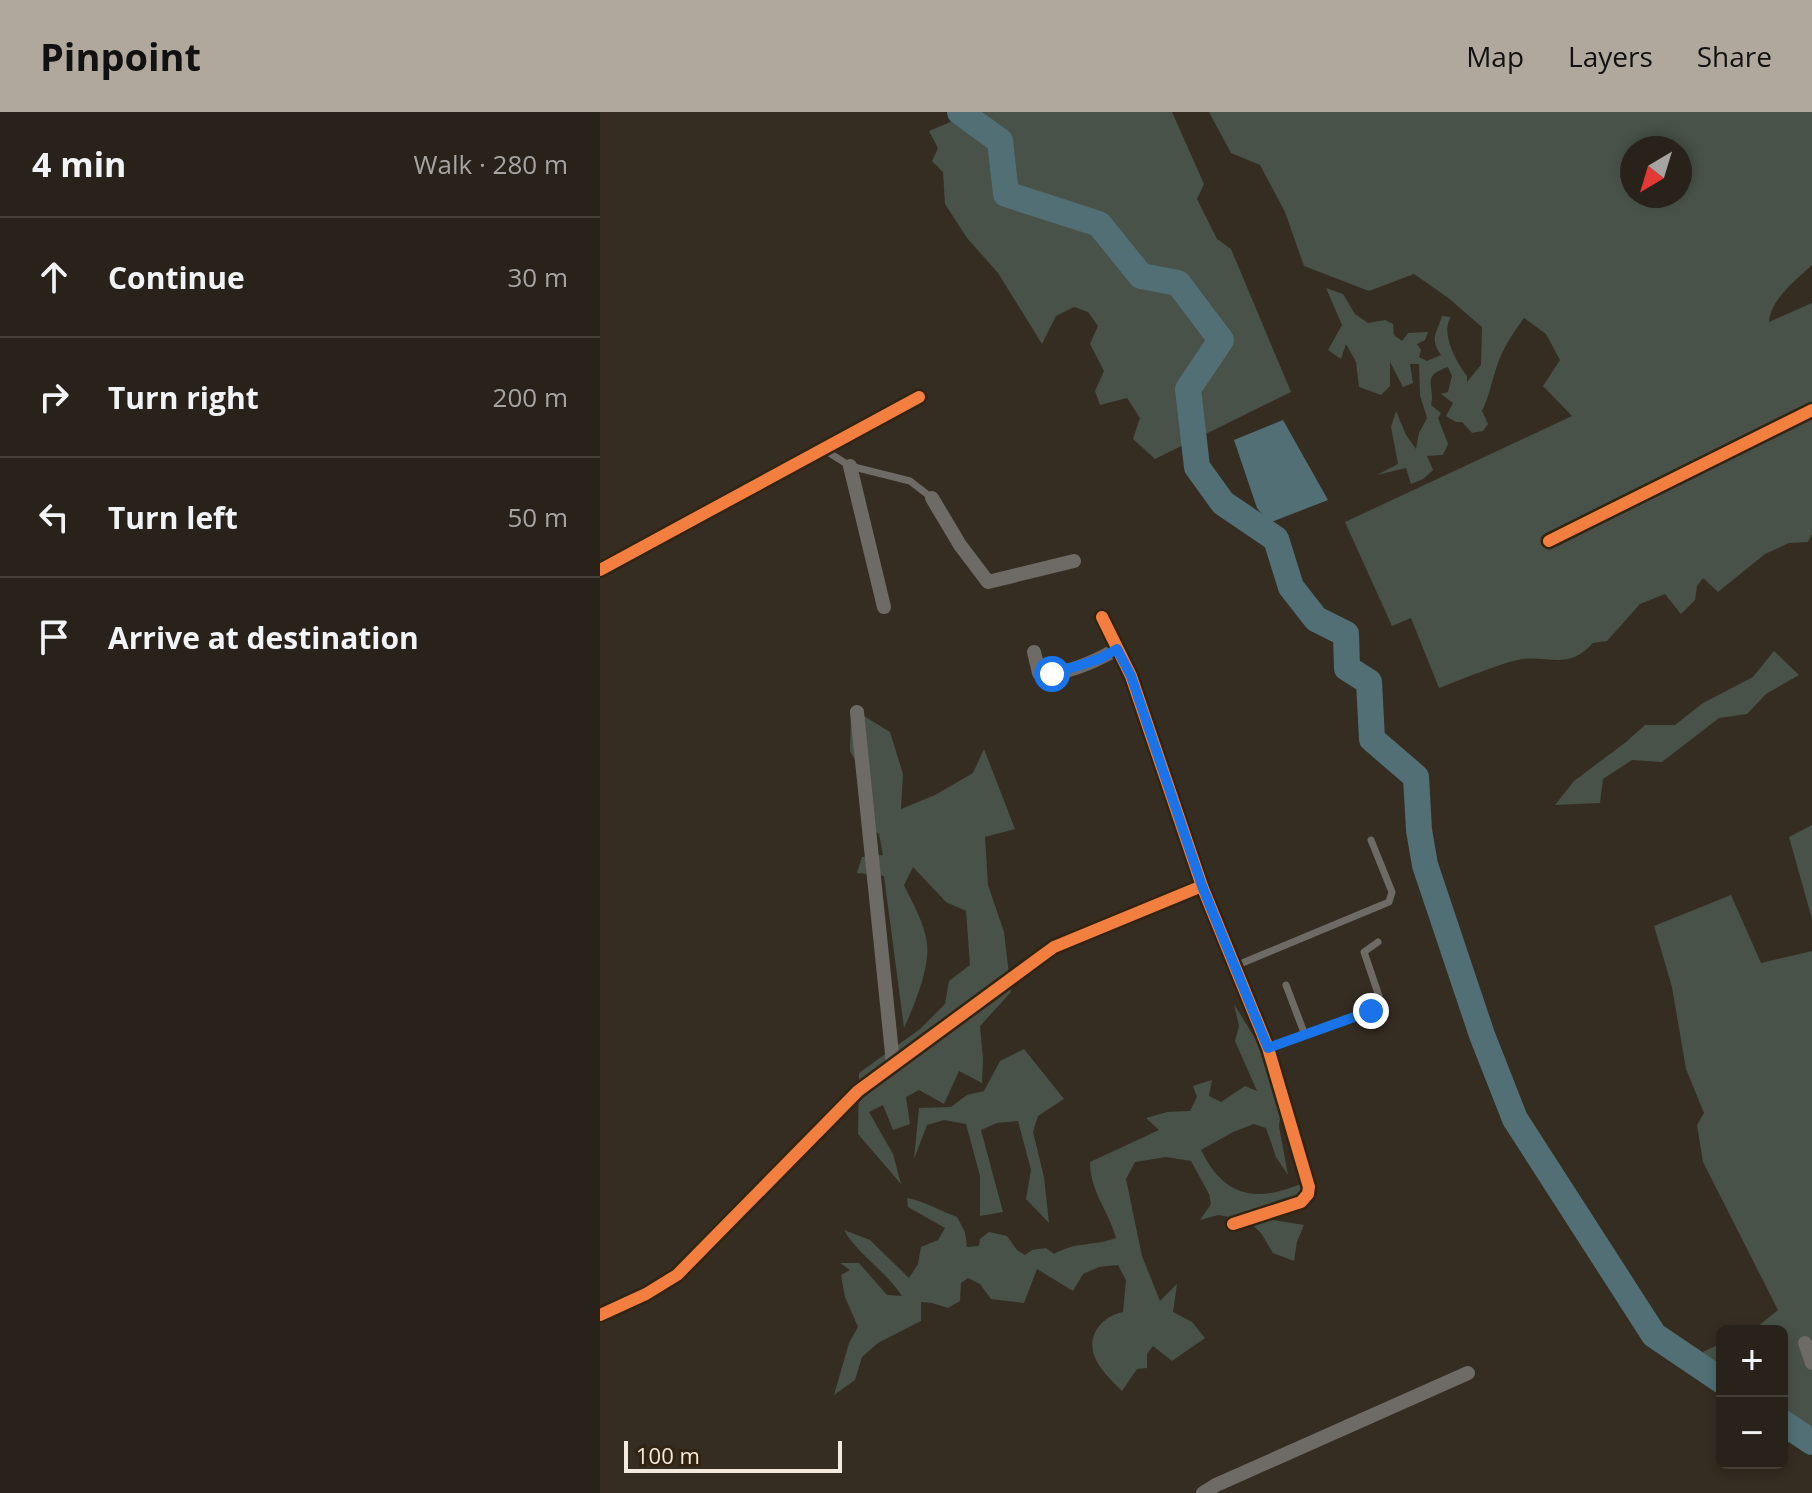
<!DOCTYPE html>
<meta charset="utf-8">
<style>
body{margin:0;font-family:"Open Sans",sans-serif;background:#302a23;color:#f1f3f6}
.controls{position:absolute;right:24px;bottom:24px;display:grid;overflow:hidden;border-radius:12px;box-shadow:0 4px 12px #0003}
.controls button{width:72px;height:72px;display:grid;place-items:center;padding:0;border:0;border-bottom:2px solid #443f39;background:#28221a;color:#f1f3f6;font:40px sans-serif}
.compass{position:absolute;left:1020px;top:24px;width:72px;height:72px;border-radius:50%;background:#28221a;box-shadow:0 4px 12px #0003;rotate:218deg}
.scale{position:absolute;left:24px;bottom:20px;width:218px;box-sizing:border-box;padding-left:8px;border:4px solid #f3eadd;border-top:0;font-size:22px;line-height:28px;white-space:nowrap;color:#f3eadd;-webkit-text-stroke:6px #322410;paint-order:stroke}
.stop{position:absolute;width:24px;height:24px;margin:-18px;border:6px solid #1a73e8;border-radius:50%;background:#fff}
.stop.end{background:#1a73e8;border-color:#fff;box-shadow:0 2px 8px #0008}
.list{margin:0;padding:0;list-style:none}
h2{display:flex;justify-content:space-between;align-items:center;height:104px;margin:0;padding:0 32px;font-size:34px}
h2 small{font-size:26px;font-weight:400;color:#a5a4a2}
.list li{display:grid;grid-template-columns:52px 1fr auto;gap:24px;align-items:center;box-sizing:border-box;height:120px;padding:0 32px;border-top:2px solid #443f39}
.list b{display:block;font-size:30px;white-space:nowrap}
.list em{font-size:26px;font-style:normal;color:#a5a4a2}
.icon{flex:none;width:44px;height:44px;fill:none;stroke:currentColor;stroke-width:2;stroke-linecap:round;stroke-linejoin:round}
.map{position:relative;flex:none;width:1212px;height:1381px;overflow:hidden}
header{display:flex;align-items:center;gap:48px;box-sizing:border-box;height:112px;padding:0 40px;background:#b0a89c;color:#111}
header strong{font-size:38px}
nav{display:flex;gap:44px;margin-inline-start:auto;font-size:28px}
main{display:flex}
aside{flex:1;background:#28221a}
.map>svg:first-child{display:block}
.green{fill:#485248;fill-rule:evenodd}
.water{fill:#516f75}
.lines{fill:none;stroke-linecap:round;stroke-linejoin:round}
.river{stroke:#516f75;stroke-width:26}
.service{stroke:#6e6a66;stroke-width:7}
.minor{stroke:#6e6a66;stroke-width:14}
.cycleway-casing{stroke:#322410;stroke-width:17}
.cycleway{stroke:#f27e40;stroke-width:12}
.route{stroke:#1a73e8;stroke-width:10}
</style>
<header>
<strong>Pinpoint</strong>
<nav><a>Map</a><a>Layers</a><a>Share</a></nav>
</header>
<main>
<aside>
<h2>4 min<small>Walk · 280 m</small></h2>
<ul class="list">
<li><svg class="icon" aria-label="ahead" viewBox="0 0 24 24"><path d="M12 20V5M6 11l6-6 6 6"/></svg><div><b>Continue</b></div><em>30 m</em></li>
<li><svg class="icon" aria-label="right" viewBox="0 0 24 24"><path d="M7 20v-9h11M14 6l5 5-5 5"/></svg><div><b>Turn right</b></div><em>200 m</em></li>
<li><svg class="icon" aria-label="left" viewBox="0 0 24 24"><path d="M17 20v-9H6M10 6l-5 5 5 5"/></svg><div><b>Turn left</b></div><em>50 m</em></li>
<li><svg class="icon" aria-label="arrive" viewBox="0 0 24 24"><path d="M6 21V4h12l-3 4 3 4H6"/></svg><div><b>Arrive at destination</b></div></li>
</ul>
</aside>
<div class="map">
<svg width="1212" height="1381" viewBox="0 0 1212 1381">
<rect width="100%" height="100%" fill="#352d22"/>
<g class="green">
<path d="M374 0H572L604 72 597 87 617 127 631 137 691 280 555 347 533 327 540 306 527 286 500 293 495 279 504 259 490 232 498 214 488 200 474 195 456 204 442 232 398 161 367 126 345 92 343 60 332 49 338 36 329 19Z"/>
<path d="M609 0H1212V153C1197 167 1170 188 1169 210L1212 191V422L1208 430 1189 431 1165 442 1118 480 1103 466 1097 474 1095 488 1081 502 1065 482 1040 492 1007 529 993 531C969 558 951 544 923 547 902 550 861 568 839 576L811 506 792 514 745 410 972 304 943 274 960 248 946 222 924 206C914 220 904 234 898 251 892 267 890 283 882 299L888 312 883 319 872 321 862 310H856L846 304 853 291 841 282 848 280 852 264 848 255C819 265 836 273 831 293L841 301 838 306 848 332 843 343 827 344 833 358 823 367 811 372 806 356 777 363 798 352 791 315 796 299 806 323 816 337 819 321 827 306 820 283 819 252H810L813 271 803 275 790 250V274L781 283 759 275 756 250 746 232 741 247 728 238 742 213 726 176 743 182 755 202 768 211 785 208 793 212 794 223 802 229 808 221 828 220 825 228 817 232 821 238 819 245 827 249 841 243C829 225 837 222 842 204L851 205C840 220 856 250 867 264V270L881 253 882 215 847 185 814 162 769 179 704 154 685 100 660 53 631 41ZM1032 36H1080V84H1032Z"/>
<path d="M1174 539 1199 563 1166 582 1147 602 1119 606 1062 650 1032 648 1003 667 1000 691 955 693 974 669 1026 630 1045 613H1075L1103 591 1153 565Z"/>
<path d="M251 596 290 620 303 662 301 697 335 683 373 661 384 637 415 717 385 725 388 773 404 820 411 880 380 914 383 947 382 971 359 959 344 992 319 978 306 985 310 1012 293 1018 283 993 269 1000 293 1042 301 1072 258 1022 259 961 320 917 345 892 349 869 370 853 366 799 346 790 313 755 304 773C313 792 325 812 327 832 330 855 314 895 304 916L284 764 257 761 262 745 283 743 279 722 262 709 272 688 257 667 255 648 250 639Z"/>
<path d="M1212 713V807L1189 725Z"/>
<path d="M1131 783 1161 851 1212 839V1327L1182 1306V1219H1152L1178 1198 1103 1050 1097 1013 1104 1001 1086 957 1072 875 1054 814Z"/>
<path d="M634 892 656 928 681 994 679 1014 688 1063 676 1045 666 1016 654 1012 633 1020 601 1038C625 1087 658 1091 705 1070L695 1093 654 1105 704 1113 697 1130 694 1149 673 1141 661 1121 647 1108 618 1103 600 1108 611 1092 609 1082 591 1049 566 1045 535 1050 526 1067 542 1144 560 1189 577 1172 573 1200 592 1210 605 1226 572 1249 553 1234 547 1242V1256L537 1257 522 1279C512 1269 499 1257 494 1243 487 1222 503 1204 523 1200L526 1168 518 1153 499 1155 483 1162 473 1179 437 1157 424 1191 391 1187 380 1172 368 1166 361 1171 360 1189 348 1196 332 1191 321 1190V1209L278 1231 262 1245 255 1268 234 1283 249 1231 258 1215 245 1185 241 1163 250 1158 240 1151H259L287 1183 302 1184C286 1159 258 1143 244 1118L270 1128 309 1166 318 1152 321 1135 338 1128 345 1116 308 1095 307 1086C325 1089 340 1099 357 1105L365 1120 367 1135 379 1134 380 1127 389 1120 407 1124 417 1138 425 1143 432 1138 446 1136 454 1142C477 1129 491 1135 516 1126 509 1099 490 1080 490 1050L559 1018 546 1006 567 1000 590 999 597 985 593 974 612 968 609 984 621 990 645 974 657 979 635 929 639 914Z"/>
<path d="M424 937 464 987 438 1004 433 1020 444 1065 449 1111 426 1087 431 1058 418 1009 397 1011 381 1018 403 1100 380 1104V1064L366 1012 344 1008 327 1013 314 1047 319 996 351 995 367 983 384 979 400 949Z"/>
<path d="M1122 1231V1264L1094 1244Z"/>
</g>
<path class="water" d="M683 308 728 388 669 411 657 396 634 328Z"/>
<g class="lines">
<g class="river">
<path d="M360 0 400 29 406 82 499 112 541 164 578 171 621 228 588 277 597 355 623 391 676 427 691 475 716 507 746 522 747 556 769 570 772 627 816 665 819 718 825 753 882 923 915 1007 1054 1223 1122 1269"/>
<path d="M1182 1310 1212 1330"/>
</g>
<g class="service">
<path d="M223 337 250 354 310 369 332 386"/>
<path d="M635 854 789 790 792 780 771 728"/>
<path d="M686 873 705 923"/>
<path d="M668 936 773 897 779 884 764 840 778 830"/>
</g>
<g class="minor">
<path d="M250 354 284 495"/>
<path d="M332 386 360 433 388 470 474 449"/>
<path d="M949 429 1212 298"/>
<path d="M0 458 319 285"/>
<path d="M502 505 531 564 602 774 668 936 709 1075 708 1082 701 1090 633 1112"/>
<path d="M434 540 439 561C465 564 496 549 517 537"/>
<path d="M257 600 293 951"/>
<path d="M0 1203 46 1182 77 1163 258 979 443 843 454 835 602 774"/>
<path d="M1205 1231 1212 1251"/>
<path d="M603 1381 616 1373 868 1261"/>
</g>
<defs>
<g id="cycleway">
<path d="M949 429 1212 298"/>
<path d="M0 458 319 285"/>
<path d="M502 505 531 564 602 774 668 936 709 1075 708 1082 701 1090 633 1112"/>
<path d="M0 1203 46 1182 77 1163 258 979 443 843 454 835 602 774"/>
</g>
</defs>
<use href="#cycleway" class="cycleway-casing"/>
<use href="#cycleway" class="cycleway"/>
</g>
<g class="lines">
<path class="route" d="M452 562 499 547 517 537 531 564 602 774 668 936 771 899"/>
</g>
</svg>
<div class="controls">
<button>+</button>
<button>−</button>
</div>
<svg class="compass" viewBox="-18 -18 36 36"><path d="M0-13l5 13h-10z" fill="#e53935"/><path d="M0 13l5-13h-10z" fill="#a5a4a2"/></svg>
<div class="scale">100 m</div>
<div class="stop" style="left:452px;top:562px"></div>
<div class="stop end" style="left:771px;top:899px"></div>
</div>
</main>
